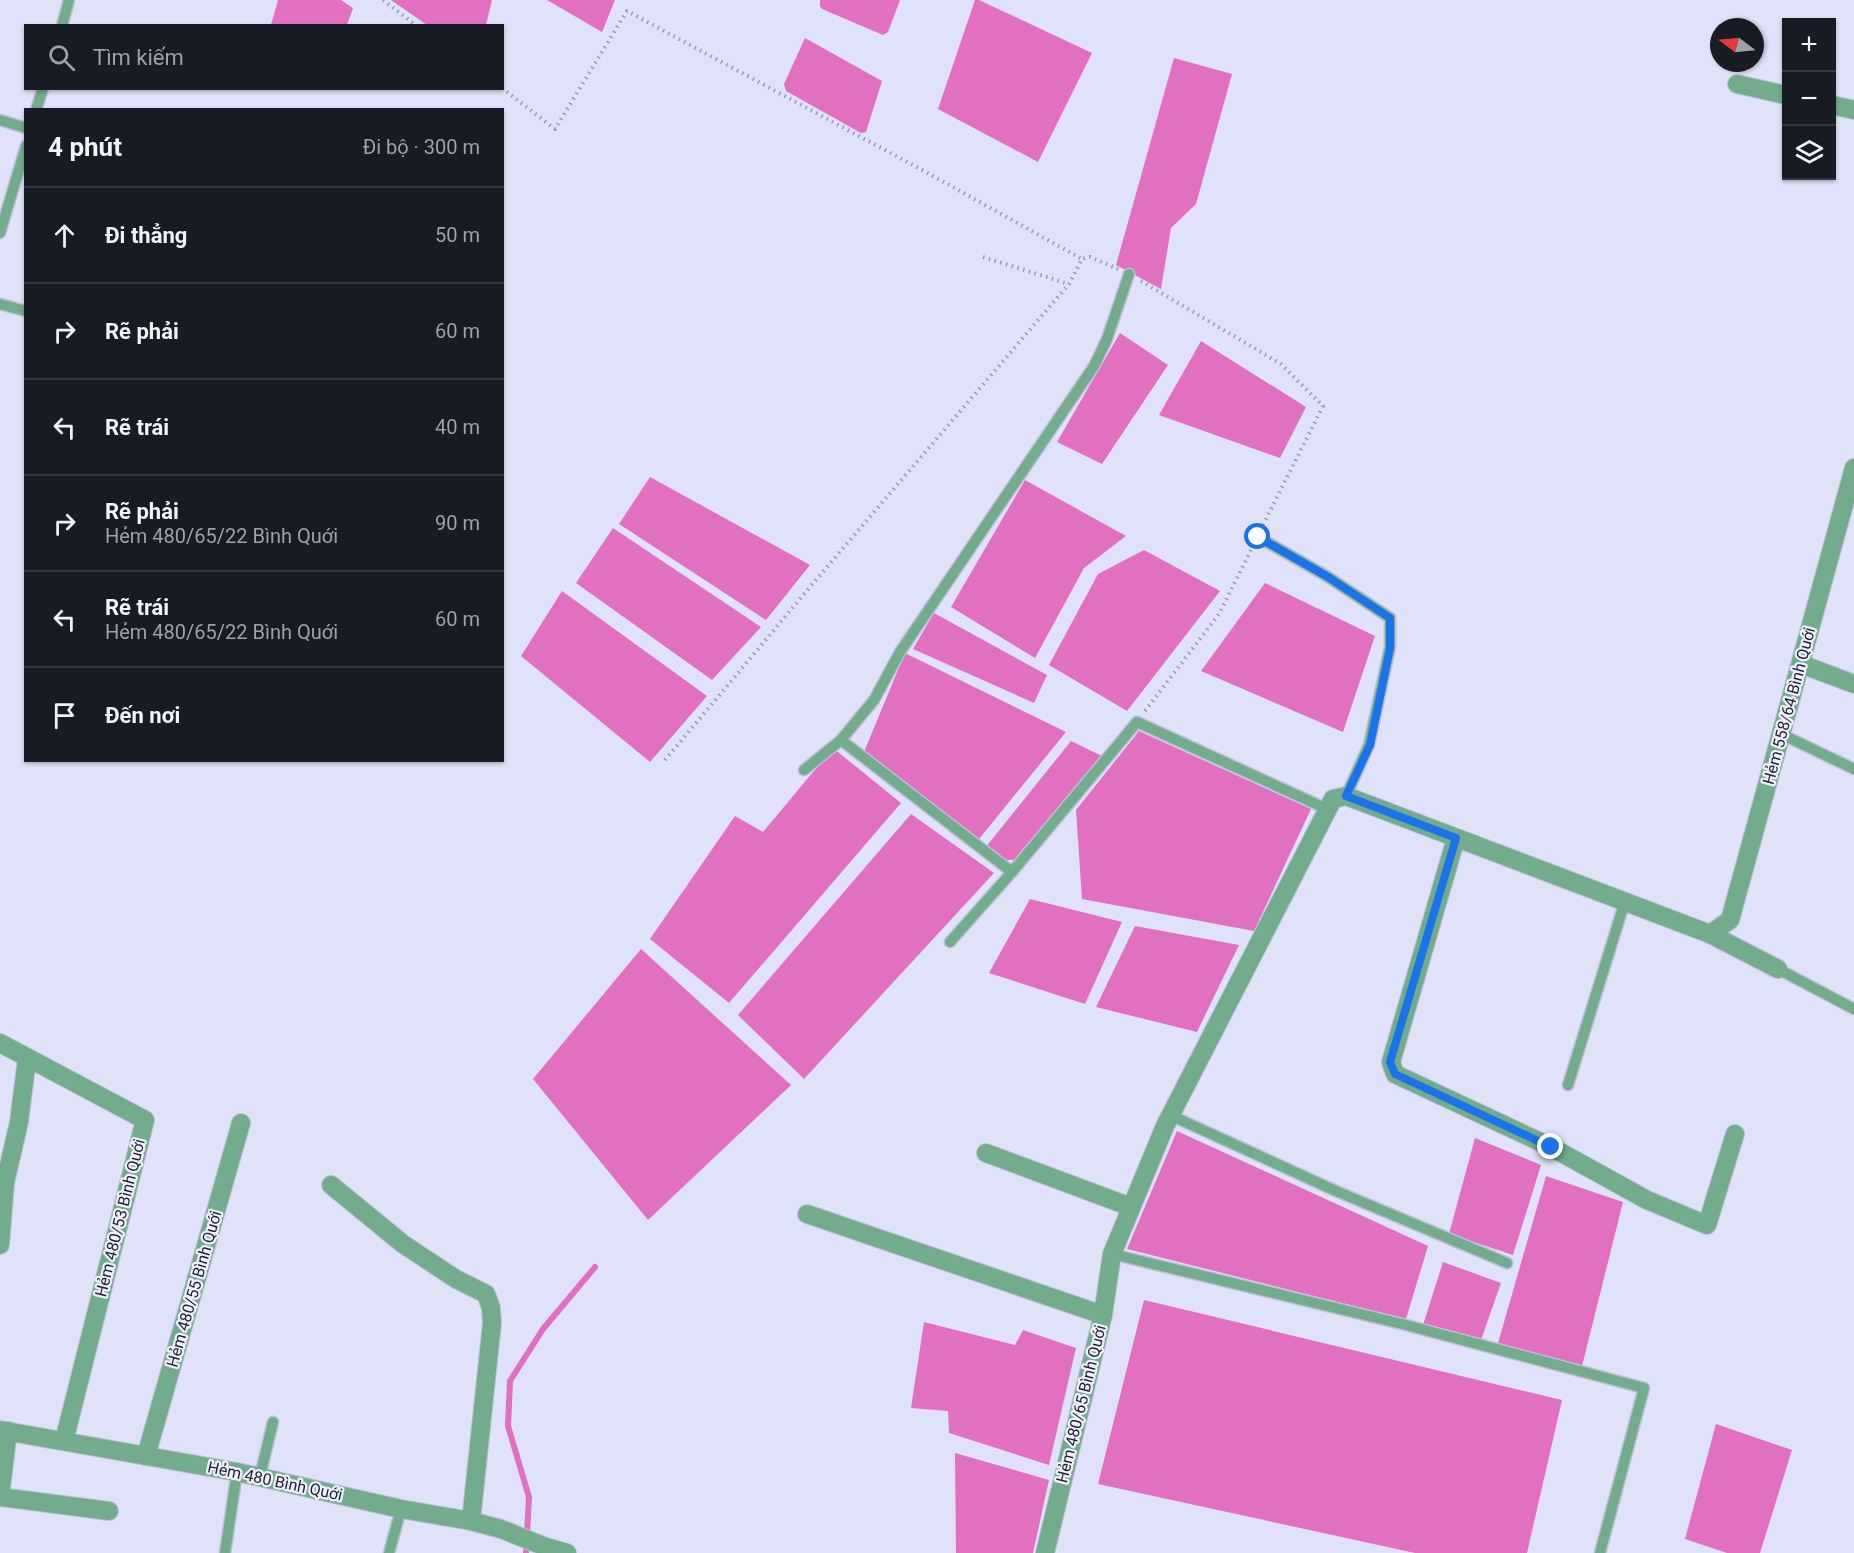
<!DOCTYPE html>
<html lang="vi">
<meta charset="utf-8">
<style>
body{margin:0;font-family:Roboto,sans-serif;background:#242831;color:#f1f3f6}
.controls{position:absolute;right:18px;top:18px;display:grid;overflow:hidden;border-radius:0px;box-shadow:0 2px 4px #0004}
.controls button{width:54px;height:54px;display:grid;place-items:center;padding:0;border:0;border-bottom:2px solid #363941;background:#171b24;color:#f1f3f6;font:30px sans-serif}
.compass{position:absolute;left:1710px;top:18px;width:54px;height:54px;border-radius:50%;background:#171b24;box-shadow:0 2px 4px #0004;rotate:286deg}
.stop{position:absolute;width:18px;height:18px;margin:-14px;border:4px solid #1a73e8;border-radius:50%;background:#fff}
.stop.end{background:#1a73e8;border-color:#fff;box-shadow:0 2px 6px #0008}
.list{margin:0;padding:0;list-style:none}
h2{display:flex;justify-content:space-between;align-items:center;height:78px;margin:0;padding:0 24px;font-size:26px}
h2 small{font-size:20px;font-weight:400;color:#9ea1a6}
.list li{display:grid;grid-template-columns:39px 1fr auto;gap:18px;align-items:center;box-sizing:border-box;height:96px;padding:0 24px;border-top:2px solid #363941}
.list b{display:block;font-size:22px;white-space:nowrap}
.list p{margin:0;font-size:20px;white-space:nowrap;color:#9ea1a6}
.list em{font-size:20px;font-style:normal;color:#9ea1a6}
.icon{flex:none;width:33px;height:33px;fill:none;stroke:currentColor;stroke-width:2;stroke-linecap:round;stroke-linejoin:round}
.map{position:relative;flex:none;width:1854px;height:1553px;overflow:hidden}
.search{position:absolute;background:#171b24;box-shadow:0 2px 4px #0004;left:24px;top:24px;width:480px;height:66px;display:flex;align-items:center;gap:15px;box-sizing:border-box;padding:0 21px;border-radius:0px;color:#9ea1a6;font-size:22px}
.panel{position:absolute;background:#171b24;box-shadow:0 2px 4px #0004;left:24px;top:108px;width:480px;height:654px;border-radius:0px}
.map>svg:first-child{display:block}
.water{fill:#e170c0}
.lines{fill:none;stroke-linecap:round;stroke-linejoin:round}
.stream{stroke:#e170c0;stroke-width:6}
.lane-casing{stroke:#bcbfd5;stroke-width:13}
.street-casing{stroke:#bcbfd5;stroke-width:20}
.path{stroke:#979aaf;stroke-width:4;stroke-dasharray:1.5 4.5;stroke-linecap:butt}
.lane{stroke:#72ac8d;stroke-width:10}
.street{stroke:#72ac8d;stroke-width:18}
.route{stroke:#1a73e8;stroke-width:8}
.labels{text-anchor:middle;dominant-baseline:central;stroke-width:4.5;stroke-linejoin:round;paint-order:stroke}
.street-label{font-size:16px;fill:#1e1f33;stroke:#eef0fb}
</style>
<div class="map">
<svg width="1854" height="1553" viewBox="0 0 1854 1553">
<rect width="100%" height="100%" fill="#dfe2f8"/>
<g class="water">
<path d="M278 0H341L353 8 347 25H271Z"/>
<path d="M391 0H492L486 25H427Z"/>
<path d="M547 0H615L602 32Z"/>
<path d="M820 0H900L888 32 883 35 822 9 820 6Z"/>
<path d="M975 0H979L1092 53 1038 162 938 109Z"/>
<path d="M805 38 882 81 866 132 861 133 786 91 784 84Z"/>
<path d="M1174 58 1232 74 1196 204 1171 228 1161 289 1116 265Z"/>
<path d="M1120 333 1168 365 1102 464 1057 442Z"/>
<path d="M1201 341 1306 407 1280 458 1159 415Z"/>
<path d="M650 477 810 565 766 620 619 524Z"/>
<path d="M1025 480 1126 536 1084 568 1035 658 951 607Z"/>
<path d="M613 528 761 627 712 680 576 583Z"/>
<path d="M1144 550 1220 591 1127 711 1049 665 1098 574Z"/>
<path d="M1265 583 1375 636 1343 732 1201 671Z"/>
<path d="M562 591 707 696 650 762 521 656Z"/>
<path d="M934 613 1047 675 1034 703 913 649Z"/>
<path d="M905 653 1066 732 979 839 864 752Z"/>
<path d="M1139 731 1311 809 1254 931 1082 899 1076 810Z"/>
<path d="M1071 741 1102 756 1016 860H1004L985 848Z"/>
<path d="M833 748 901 803 729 1003 650 939 735 816 763 832Z"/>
<path d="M911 814 994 873 804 1079 738 1015Z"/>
<path d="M1030 899 1122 922 1085 1004 989 973Z"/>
<path d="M1135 926 1239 945 1197 1032 1096 1007Z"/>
<path d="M641 949 791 1085 648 1220 533 1079Z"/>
<path d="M1177 1131 1428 1246 1406 1319 1127 1249Z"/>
<path d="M1475 1138 1541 1165 1513 1255 1449 1234Z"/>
<path d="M1546 1176 1623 1202 1582 1366 1498 1343Z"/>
<path d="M1443 1262 1501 1283 1481 1340 1423 1325Z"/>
<path d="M1144 1300 1562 1400 1527 1553H1415L1098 1484Z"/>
<path d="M924 1322 1015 1345 1023 1330 1076 1348 1049 1465 949 1433 948 1411 911 1408Z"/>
<path d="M1716 1424 1792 1450 1760 1553H1727L1685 1539Z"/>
<path d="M955 1453 1049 1480 1033 1553H956Z"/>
</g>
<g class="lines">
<path class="stream" d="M526 1553 529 1497 508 1426 510 1381 543 1329 595 1267"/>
<defs>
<g id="lane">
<path d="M62 26 69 0"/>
<path d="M36 110 43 88"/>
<path d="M0 120 26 128"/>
<path d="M0 233 26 146"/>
<path d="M0 304 26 311"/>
<path d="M1258 537 1328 577 1390 618V647L1369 745 1346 796"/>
<path d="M1781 734 1854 769"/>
<path d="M841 740 1012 872 1137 722 1327 809"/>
<path d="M804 770 841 740 874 700 900 652 1094 366 1107 339 1129 274"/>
<path d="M950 942 1012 872"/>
<path d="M1778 969 1854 1009"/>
<path d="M1568 1085 1625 901"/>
<path d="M1170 1115 1336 1191 1507 1263"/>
<path d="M1112 1254 1402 1324 1644 1388 1600 1553"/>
<path d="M260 1476 273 1422"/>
<path d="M225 1553 237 1472"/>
<path d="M389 1553 401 1509"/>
</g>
<g id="street">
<path d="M1737 84 1786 95"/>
<path d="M1832 105 1854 110"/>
<path d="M1801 664 1854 684"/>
<path d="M1456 838 1391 1062 1395 1074 1551 1147 1647 1200 1707 1225 1735 1134"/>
<path d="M1710 934 1730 920 1854 468"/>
<path d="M0 1043 145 1120 64 1441"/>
<path d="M986 1153 1131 1207"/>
<path d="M331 1185 403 1244 456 1279 486 1294 491 1308 492 1323 471 1521"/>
<path d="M807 1214 1103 1315"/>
<path d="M0 1245 5 1183 19 1122 27 1059"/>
<path d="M0 1430 237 1472 401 1509 471 1521 501 1529 546 1547 567 1553"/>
<path d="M146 1456 241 1123"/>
<path d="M0 1496 8 1431"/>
<path d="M0 1497 109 1511"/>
<path d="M1045 1553 1103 1315 1112 1254 1165 1126 1333 799 1346 796 1710 934 1778 969"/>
</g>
</defs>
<use href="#lane" class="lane-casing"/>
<use href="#street" class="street-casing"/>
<g class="path">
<path d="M383 0 417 26"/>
<path d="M502 88 555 129 627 11 924 171 1082 259"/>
<path d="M983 257 1069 284"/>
<path d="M1141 281 1281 364 1323 406 1263 525"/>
<path d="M1145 711 1219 614 1252 548"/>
<path d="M665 760 815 581 1069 284 1082 259 1090 257 1118 269"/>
</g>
<use href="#lane" class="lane"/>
<use href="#street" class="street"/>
</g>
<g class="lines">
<path class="route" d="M1258 537 1328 577 1390 618V648L1370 745 1346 796 1456 838 1390 1062 1395 1074 1551 1147"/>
</g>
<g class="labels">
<g class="street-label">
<text transform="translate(1789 706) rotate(-75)">Hẻm 558/64 Bình Quới</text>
<text transform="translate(120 1218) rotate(-76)">Hẻm 480/53 Bình Quới</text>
<text transform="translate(194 1289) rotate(-74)">Hẻm 480/55 Bình Quới</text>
<text transform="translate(1081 1404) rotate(-76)">Hẻm 480/65 Bình Quới</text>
<text transform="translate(275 1481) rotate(12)">Hẻm 480 Bình Quới</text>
</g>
</g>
</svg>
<div class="controls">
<button>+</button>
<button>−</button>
<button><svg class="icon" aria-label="layers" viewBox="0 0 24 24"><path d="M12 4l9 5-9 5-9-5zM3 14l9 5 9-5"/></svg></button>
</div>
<svg class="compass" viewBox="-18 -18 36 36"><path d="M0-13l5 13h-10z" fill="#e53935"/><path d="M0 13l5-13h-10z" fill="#9ea1a6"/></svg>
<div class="stop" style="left:1258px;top:537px"></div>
<div class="stop end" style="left:1551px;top:1147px"></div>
<div class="search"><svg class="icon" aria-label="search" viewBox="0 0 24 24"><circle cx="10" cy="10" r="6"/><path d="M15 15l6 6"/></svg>Tìm kiếm</div>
<section class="panel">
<h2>4 phút<small>Đi bộ · 300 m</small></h2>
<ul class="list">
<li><svg class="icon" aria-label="ahead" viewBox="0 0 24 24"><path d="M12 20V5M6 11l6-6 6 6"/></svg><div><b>Đi thẳng</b></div><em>50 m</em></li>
<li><svg class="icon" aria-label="right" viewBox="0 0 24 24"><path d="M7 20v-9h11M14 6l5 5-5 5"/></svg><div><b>Rẽ phải</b></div><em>60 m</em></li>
<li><svg class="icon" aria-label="left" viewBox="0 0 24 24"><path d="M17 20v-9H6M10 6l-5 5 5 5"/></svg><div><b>Rẽ trái</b></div><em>40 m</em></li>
<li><svg class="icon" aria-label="right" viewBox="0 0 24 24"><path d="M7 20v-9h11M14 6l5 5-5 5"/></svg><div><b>Rẽ phải</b><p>Hẻm 480/65/22 Bình Quới</p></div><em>90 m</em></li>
<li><svg class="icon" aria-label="left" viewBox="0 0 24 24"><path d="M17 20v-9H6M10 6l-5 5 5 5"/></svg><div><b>Rẽ trái</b><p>Hẻm 480/65/22 Bình Quới</p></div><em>60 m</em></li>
<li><svg class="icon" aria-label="arrive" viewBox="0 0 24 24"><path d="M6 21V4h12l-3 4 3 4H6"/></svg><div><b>Đến nơi</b></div></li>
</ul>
</section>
</div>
